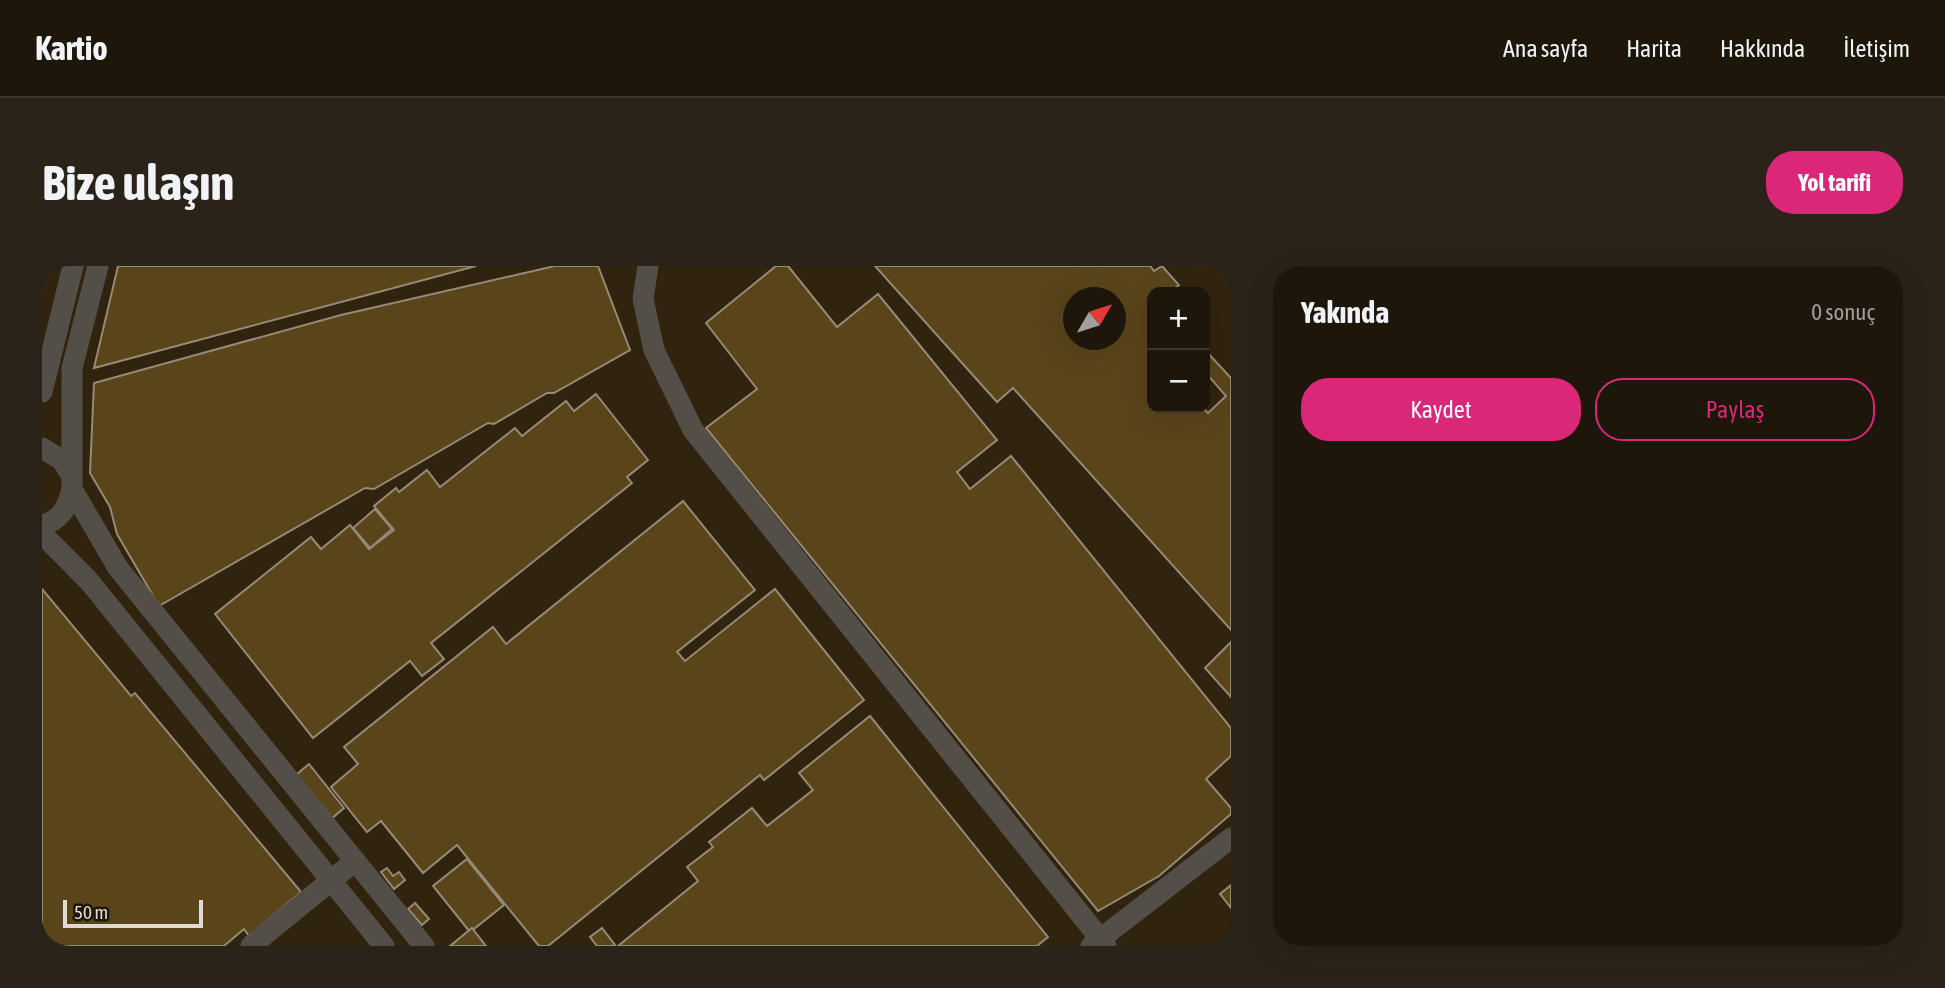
<!DOCTYPE html>
<html lang="tr">
<meta charset="utf-8">
<style>
body{margin:0;font-family:"Asap Condensed",sans-serif;background:#2a2319;color:#f1f3f6}
.controls{position:absolute;right:21px;top:21px;display:grid;overflow:hidden;border-radius:14px;box-shadow:0 7px 28px #0002}
.controls button{width:63px;height:63px;display:grid;place-items:center;padding:0;border:0;border-bottom:2px solid #3b352c;background:#1d160b;color:#f1f3f6;font:35px sans-serif}
.compass{position:absolute;left:1021px;top:21px;width:63px;height:63px;border-radius:50%;background:#1d160b;box-shadow:0 7px 28px #0002;rotate:51deg}
.scale{position:absolute;left:21px;bottom:18px;width:140px;box-sizing:border-box;padding-left:7px;border:4px solid #e0dad0;border-top:0;font-size:19px;line-height:24px;white-space:nowrap;color:#e0dad0;-webkit-text-stroke:5px #1d1506;paint-order:stroke}
.list{margin:0;padding:0;list-style:none}
h2{display:flex;justify-content:space-between;align-items:center;height:91px;margin:0;padding:0 28px;font-size:30px}
h2 small{font-size:23px;font-weight:400;color:#a09f9d}
.actions{display:flex;gap:14px;padding:21px 28px}
.actions a{flex:1;padding:16px 0;border:2px solid #db2777;border-radius:28px;text-align:center;font-size:24px;color:#db2777}
.actions .main{background:#db2777;color:#fff}
.map{position:relative;flex:none;width:1189px;height:680px;overflow:hidden;border-radius:28px}
header{display:flex;align-items:center;gap:42px;box-sizing:border-box;height:98px;padding:0 35px;background:#1d160b;border-bottom:2px solid #3b352c}
header strong{font-size:33px}
nav{display:flex;gap:38px;margin-inline-start:auto;font-size:24px}
.intro{display:flex;align-items:center;justify-content:space-between;box-sizing:border-box;height:168px;padding:0 42px}
h1{margin:0;font-size:49px}
.button{padding:18px 32px;border-radius:28px;background:#db2777;color:#fff;font-size:24px;font-weight:700}
main{display:flex;gap:42px;padding:0 42px}
aside{flex:1;background:#1d160b;border-radius:28px;box-shadow:0 7px 28px #0002}
.map>svg:first-child{display:block}
.built{fill:#30240e;fill-rule:evenodd}
.building{fill:#5a451b;stroke:#948a77;stroke-width:2;fill-rule:evenodd}
.lines{fill:none;stroke-linecap:round;stroke-linejoin:round}
.street{stroke:#534f48;stroke-width:21}
</style>
<header>
<strong>Kartio</strong>
<nav><a>Ana sayfa</a><a>Harita</a><a>Hakkında</a><a>İletişim</a></nav>
</header>
<div class="intro"><h1>Bize ulaşın</h1><a class="button">Yol tarifi</a></div>
<main>
<div class="map">
<svg width="1189" height="680" viewBox="0 0 1189 680">
<rect width="100%" height="100%" fill="#271e0f"/>
<path class="built" d="M0 0H1189V680H0ZM1110 26H1163V142H1110ZM1031 32H1073V74H1031Z"/>
<g class="building">
<path d="M76 0H434L52 102Z"/>
<path d="M513 0H556L588 84 512 127H505L452 158 446 157 332 223 323 222 117 340 75 268 68 241 48 207 52 117 299 49Z"/>
<path d="M734 0H746L795 61 836 28 955 174 915 206 928 223 969 190 1189 462V490L1164 513 1189 542V548L1117 610 1056 645 664 162 715 123 664 57Z"/>
<path d="M833 0H1108L1112 5 1120 0 1137 19 1128 26H1110V142H1161L1166 147 1184 130 1163 106 1164 85 1189 112V364L971 122 955 136ZM1031 32H1073V74H1031Z"/>
<path d="M554 128 606 194 585 211 590 217 389 377 402 393 380 410 368 395 271 472 173 348 269 271 279 283 308 259 327 283 352 264 332 240 354 222 357 226 385 204 398 221 473 162 480 170 524 135 532 145Z"/>
<path d="M641 235 713 324 635 386 643 395 733 323 822 434 722 514 718 509 506 680H497L415 579 381 607 339 555 325 566 289 521 316 498 302 481 451 361 464 378Z"/>
<path d="M333 243 350 263 328 282 311 262Z"/>
<path d="M0 323 89 430 93 427 259 626 207 670 202 663 182 680H0Z"/>
<path d="M1189 376V431L1163 402Z"/>
<path d="M828 450 1006 671 995 680H576L656 615 645 601 671 581 667 576 710 542 725 560 771 524 757 507Z"/>
<path d="M267 498 302 542 289 553 254 509Z"/>
<path d="M425 593 462 639 428 666 391 620Z"/>
<path d="M345 602 351 610 357 606 363 614 352 623 339 606Z"/>
<path d="M1189 619V642L1178 628Z"/>
<path d="M373 637 387 653 380 659 366 643Z"/>
<path d="M430 662 444 680H408Z"/>
<path d="M560 662 573 679 571 680H555L548 671Z"/>
</g>
<g class="lines">
<g class="street">
<path d="M606 0 601 33 612 84 651 164 1064 680"/>
<path d="M0 126 31 0"/>
<path d="M0 182 20 194 28 207"/>
<path d="M30 223 76 302 382 680"/>
<path d="M0 259C19 255 26 240 30 223V102L56 0"/>
<path d="M0 268 47 315 342 680"/>
<path d="M209 680 313 595"/>
<path d="M1049 680 1189 572"/>
</g>
</g>
</svg>
<div class="controls">
<button>+</button>
<button>−</button>
</div>
<svg class="compass" viewBox="-18 -18 36 36"><path d="M0-13l5 13h-10z" fill="#e53935"/><path d="M0 13l5-13h-10z" fill="#a09f9d"/></svg>
<div class="scale">50 m</div>
</div>
<aside>
<h2>Yakında<small>0 sonuç</small></h2>
<ul class="list">
</ul>
<div class="actions"><a class="main">Kaydet</a><a>Paylaş</a></div>
</aside>
</main>
